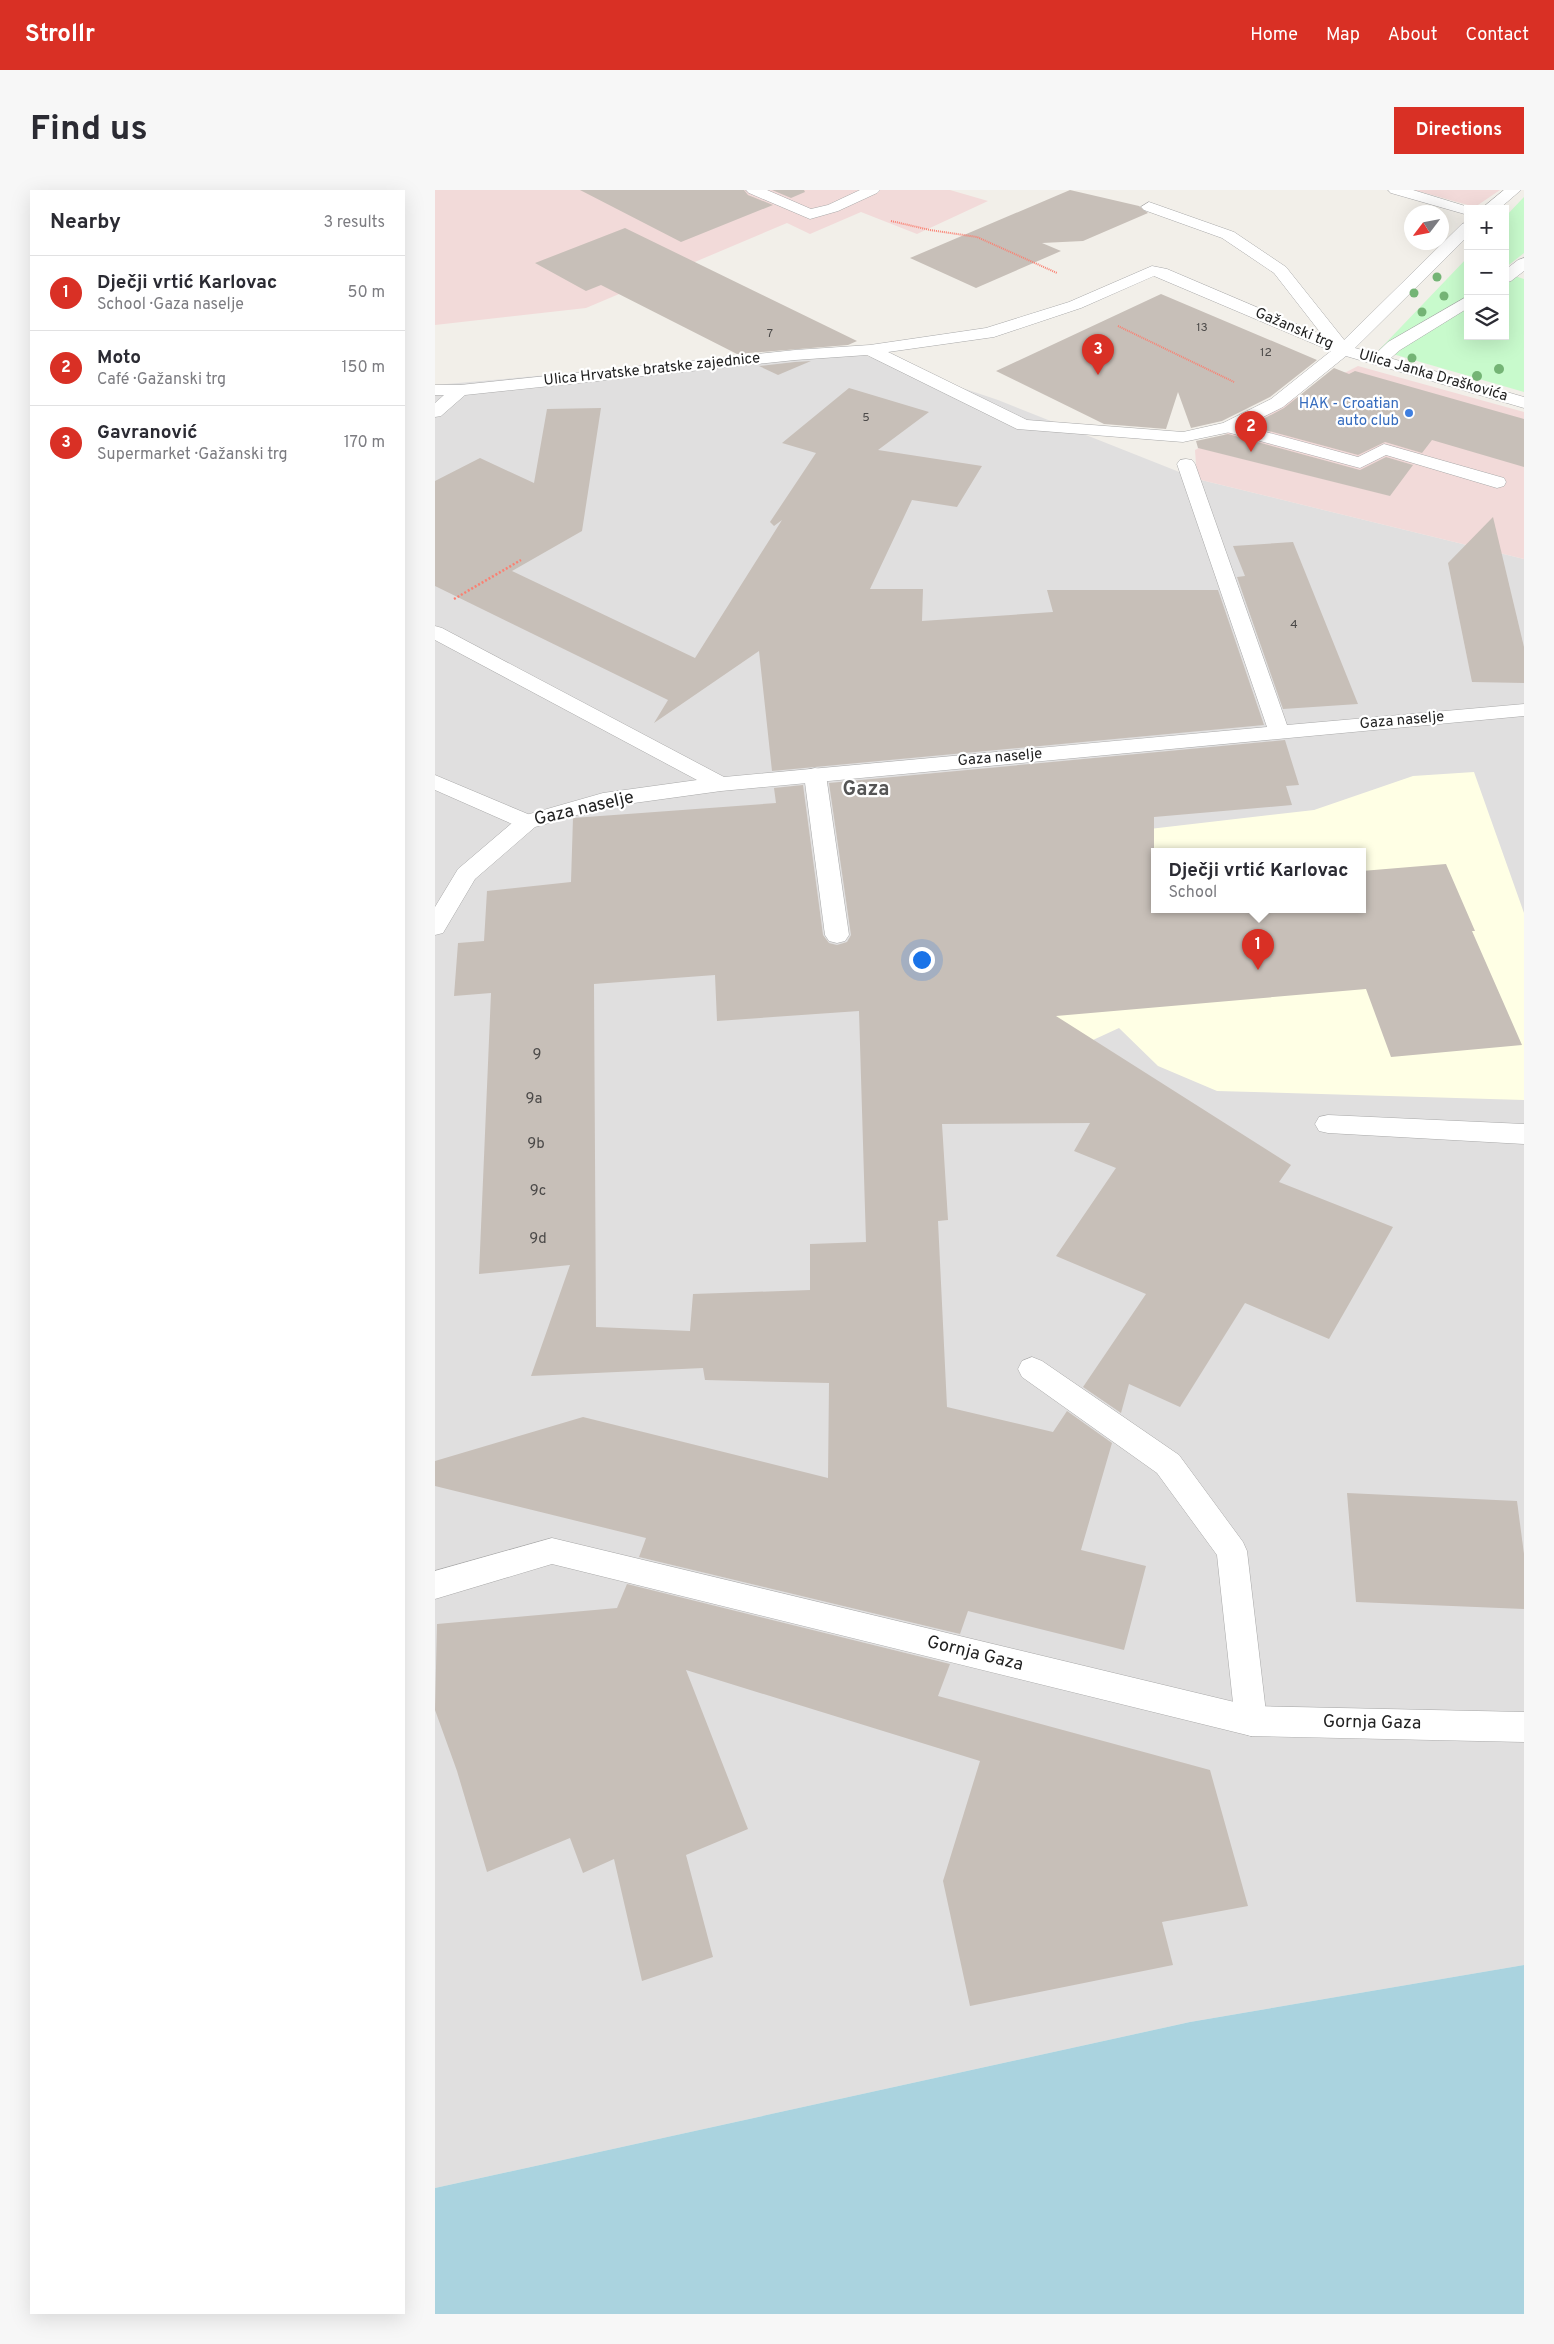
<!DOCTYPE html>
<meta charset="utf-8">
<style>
body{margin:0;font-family:Overpass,sans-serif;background:#f7f7f7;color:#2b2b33}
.controls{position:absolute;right:15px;top:15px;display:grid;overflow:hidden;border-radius:0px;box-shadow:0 5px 20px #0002}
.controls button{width:45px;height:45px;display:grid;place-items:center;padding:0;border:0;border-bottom:1px solid #e1e1e2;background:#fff;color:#2b2b33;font:25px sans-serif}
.compass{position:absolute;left:969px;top:15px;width:45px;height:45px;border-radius:50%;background:#fff;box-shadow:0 5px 20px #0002;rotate:238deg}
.you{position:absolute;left:486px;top:769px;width:18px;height:18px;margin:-12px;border:4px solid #fff;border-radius:50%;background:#1a73e8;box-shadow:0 0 0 8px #1a73e833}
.badge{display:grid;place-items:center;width:32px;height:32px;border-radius:50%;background:#d93025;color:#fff;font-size:16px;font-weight:700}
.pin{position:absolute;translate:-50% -41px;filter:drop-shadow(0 1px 2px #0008)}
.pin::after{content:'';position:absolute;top:26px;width:18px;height:15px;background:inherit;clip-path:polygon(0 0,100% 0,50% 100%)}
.popup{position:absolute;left:716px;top:658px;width:215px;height:65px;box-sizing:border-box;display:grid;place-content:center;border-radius:0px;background:#fff;filter:drop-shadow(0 1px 4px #0005);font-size:16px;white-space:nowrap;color:#7c7c81}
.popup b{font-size:19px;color:#2b2b33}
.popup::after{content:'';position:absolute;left:50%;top:100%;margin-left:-10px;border:10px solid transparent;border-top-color:#fff}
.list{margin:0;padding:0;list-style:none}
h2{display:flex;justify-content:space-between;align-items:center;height:65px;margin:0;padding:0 20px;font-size:21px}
h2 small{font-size:16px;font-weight:400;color:#7c7c81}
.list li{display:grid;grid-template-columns:32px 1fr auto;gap:15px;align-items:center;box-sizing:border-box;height:75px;padding:0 20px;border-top:1px solid #e1e1e2}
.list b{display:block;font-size:19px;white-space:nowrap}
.list p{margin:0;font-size:16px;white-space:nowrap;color:#7c7c81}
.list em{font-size:16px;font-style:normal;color:#7c7c81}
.icon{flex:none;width:28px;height:28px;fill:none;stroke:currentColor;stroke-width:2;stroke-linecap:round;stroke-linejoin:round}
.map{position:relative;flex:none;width:1089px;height:2124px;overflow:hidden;border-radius:0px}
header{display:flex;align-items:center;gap:30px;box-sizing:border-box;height:70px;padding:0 25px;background:#d93025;color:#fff}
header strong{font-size:24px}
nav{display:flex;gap:28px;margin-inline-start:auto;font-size:18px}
.intro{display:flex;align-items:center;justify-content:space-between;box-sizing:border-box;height:120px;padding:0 30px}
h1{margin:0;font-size:35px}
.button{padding:12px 22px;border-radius:0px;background:#d93025;color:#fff;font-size:18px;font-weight:700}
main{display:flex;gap:30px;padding:0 30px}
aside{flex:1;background:#fff;border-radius:0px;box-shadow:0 5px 20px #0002}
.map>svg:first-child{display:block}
.residential{fill:#e0dfdf;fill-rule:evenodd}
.commercial{fill:#f2dad9}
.education{fill:#ffffe5;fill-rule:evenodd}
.park{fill:#c8facc}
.water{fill:#aad3df}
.building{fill:#c7bfb8;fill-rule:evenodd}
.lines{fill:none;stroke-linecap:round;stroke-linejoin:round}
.lane-casing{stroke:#a9a9a9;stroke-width:1}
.street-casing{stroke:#a9a9a9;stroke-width:1}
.path-far1{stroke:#fa8072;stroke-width:2;stroke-dasharray:1 1;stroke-linecap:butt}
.path{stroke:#fa8072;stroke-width:2.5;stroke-dasharray:2 2;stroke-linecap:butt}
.lane{fill:#fff;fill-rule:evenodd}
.street{fill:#fff;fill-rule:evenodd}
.tree{fill:#74b475}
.shop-dot{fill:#3f7fe0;stroke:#fff;stroke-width:2}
.labels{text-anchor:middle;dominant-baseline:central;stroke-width:4.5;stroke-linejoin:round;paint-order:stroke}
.far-number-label{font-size:12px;fill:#4b4948}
.far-street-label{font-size:15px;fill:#222;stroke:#fff}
.far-shop-label{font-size:15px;fill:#366cbe;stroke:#fff;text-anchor:end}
.number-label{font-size:15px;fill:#4b4948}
.street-label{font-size:18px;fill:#222;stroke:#fff}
.quarter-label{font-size:20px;font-weight:bold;fill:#555;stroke:#fff}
</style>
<header>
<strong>Strollr</strong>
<nav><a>Home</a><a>Map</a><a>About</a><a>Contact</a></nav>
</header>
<div class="intro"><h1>Find us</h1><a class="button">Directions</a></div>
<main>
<aside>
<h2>Nearby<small>3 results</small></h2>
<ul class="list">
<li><span class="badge">1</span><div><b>Dječji vrtić Karlovac</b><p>School · Gaza naselje</p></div><em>50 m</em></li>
<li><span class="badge">2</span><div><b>Moto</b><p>Café · Gažanski trg</p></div><em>150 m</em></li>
<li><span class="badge">3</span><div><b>Gavranović</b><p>Supermarket · Gažanski trg</p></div><em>170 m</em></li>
</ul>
</aside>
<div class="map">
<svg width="1089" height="2124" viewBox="0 0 1089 2124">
<rect width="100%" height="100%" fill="#f2efe9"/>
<path class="residential" d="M411 159 563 210 762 289 1089 369V1775L755 1832 0 1998V195ZM719 661H927V719H719Z"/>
<g class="commercial">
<path d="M0 0H515L553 11 482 44 426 22 375 44 352 33 151 118 0 135Z"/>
<path d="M979 0H1065L1040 17Z"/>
<path d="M923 176 1089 222V369L762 289 760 260Z"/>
</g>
<path class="education" d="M1039 582 1089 723V910L782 901 723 876 684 838 606 874 533 660 879 620 978 586ZM719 661H927V719H719Z"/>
<g class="park">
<path d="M1089 7V63L1070 78V27Z"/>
<path d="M1033 67V146H1070V83L1089 89V202L944 160Z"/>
</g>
<path class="water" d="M1089 1775V2124H0V1998L755 1832Z"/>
<g class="building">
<path d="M145 0H309L313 5 338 15 246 52Z"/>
<path d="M337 0H369L370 2 356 8Z"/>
<path d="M635 0 704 16 713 23 648 51 607 53 626 61 541 98 475 68Z"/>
<path d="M190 38 422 151 413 155 302 164 166 95 151 101 100 73Z"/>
<path d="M726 104 882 170 835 207 787 231 756 238 743 202 731 239 669 234 561 181Z"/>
<path d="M376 171 343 185 324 176 360 172Z"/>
<path d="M899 178 914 184 920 181 1089 229V277L997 250 987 263 950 252 923 265 815 236 849 218Z"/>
<path d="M414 198 494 222 443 260 547 276 522 317 477 310 435 399H488L487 431 618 422 612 400H783L829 535 337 581 324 461 219 533 233 510 0 396V291L45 268 99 293 112 219 166 218 147 341 77 381 260 468 347 330 339 336 335 332 381 263 347 253Z"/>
<path d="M793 244 925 280 951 267 978 275 955 306 763 258 761 251Z"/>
<path d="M1058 327 1089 457V493L1037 492 1013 373Z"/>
<path d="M858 352 923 514 848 519 802 387 810 386 798 356Z"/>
<path d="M850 550 864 595 851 596 857 615 719 627V719H927V681L1011 674 1040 741H1037L1087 855 956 867 931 799 621 826 856 975 844 992 958 1037 894 1149 810 1113 745 1217 694 1194 686 1223 648 1197 711 1104 621 1066 681 978 639 961 655 933 507 934 513 1030 503 1031 512 1217 618 1242 632 1221 677 1253 646 1360 711 1376 689 1460 533 1421 525 1444 204 1367 211 1348 0 1296V1271L148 1227 393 1288 394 1193 270 1190 268 1178 96 1186 135 1075 44 1084 56 803 19 806 23 753 49 751 52 701 136 692 138 628 341 613 339 598 368 595 388 745 394 753 402 755 412 752 416 745 394 593ZM280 785 282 831 424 821 431 1052 375 1054V1100L258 1104 255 1141 161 1137 159 794Z"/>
<path d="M912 1303 1082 1311 1089 1364V1419L921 1412Z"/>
<path d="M192 1394 515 1474 503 1506 775 1580 813 1716 727 1732 738 1775 535 1816 508 1691 545 1571 251 1480 313 1639 251 1665 278 1767 207 1791 179 1669 148 1683 135 1648 52 1682 22 1581 0 1520 2 1434 182 1418Z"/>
</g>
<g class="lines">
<defs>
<g id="lane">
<path d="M311 0H332L376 19 393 15 425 0H445L442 3 403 21 375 29 314 3Z"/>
<path d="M953 0H978L1040 19H1033V25L956 3Z"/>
<path d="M714 12 799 42 851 77 914 156 916 160 914 164H902L839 83 787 48 709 20 706 17Z"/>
<path d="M1089 68V81L1076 91 1070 93V80L1083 70Z"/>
<path d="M1033 106V118L965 160 949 174H937L934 170 953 152Z"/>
<path d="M794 232 923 267 949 254 1069 288 1071 292 1069 296 1062 298 951 265 925 278 788 241 785 237 788 233Z"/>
<path d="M380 578 388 580 391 585 414 745 410 751 402 753 394 751 390 745 369 585 372 580Z"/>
<path d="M0 585 100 627 103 632 100 637 92 639 84 637 0 600Z"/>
<path d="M893 925 1089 934V954L893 943 884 941 880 934 884 927Z"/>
<path d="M597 1167 607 1171 744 1265 808 1352 812 1361 832 1531 828 1542 816 1546 804 1542 800 1531 782 1365 722 1283 587 1187 583 1179 587 1171Z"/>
</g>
<g id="street">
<path d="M1069 0H1086L1064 19H1046Z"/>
<path d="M1033 32V46L920 158 1089 207V218L911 166 848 217 800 241 748 252 582 239 432 165 360 170 30 205 6 226 0 227V213L9 205H0V195H25L360 160 435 155 551 138 634 112 717 76 732 79 906 153 1027 34ZM719 86 896 161 836 209 788 233 748 242 592 230 453 162 559 147 646 118Z"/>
<path d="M751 269 757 270 760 274 852 535 1089 514V526L286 601 170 617 100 637 40 689 8 743 0 745V717L23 679 84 627 168 603 262 590 0 450V436L7 438 289 587 832 537 742 274 745 270Z"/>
<path d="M117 1348 816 1516 1089 1522V1552L816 1546 117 1374 0 1409V1381Z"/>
</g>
</defs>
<use href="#lane" class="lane-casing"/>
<use href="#street" class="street-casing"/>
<g class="path-far1">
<path d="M456 31 495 40 542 47 622 83"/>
<path d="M683 136 799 192"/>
</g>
<path class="path" d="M19 409 86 370"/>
<use href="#lane" class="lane"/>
<use href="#street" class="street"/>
</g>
<g class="tree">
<circle cx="1002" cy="87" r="4.5"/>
<circle cx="979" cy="103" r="4.5"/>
<circle cx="1009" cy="106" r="4.5"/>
<circle cx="987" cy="122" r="4.5"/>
<circle cx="977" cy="168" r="4.5"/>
<circle cx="1064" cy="179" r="5"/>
<circle cx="1042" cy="186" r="5"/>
</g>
<circle class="shop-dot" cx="974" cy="223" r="5"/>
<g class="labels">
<g class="far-number-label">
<text x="767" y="138">13</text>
<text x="335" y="144">7</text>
<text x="831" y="163">12</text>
<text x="431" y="228">5</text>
<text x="859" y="435">4</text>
</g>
<g class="far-street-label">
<text transform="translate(859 139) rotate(23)">Gažanski trg</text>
<text transform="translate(217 180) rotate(-6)">Ulica Hrvatske bratske zajednice</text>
<text transform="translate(998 186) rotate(16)">Ulica Janka Draškovića</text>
<text transform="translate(967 531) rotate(-5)">Gaza naselje</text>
<text transform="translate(565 568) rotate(-5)">Gaza naselje</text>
</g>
<g class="far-shop-label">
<text x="964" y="214">HAK - Croatian<tspan x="964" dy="17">auto club</tspan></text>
</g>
<g class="number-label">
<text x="102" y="865">9</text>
<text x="99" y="909">9a</text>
<text x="101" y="954">9b</text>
<text x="103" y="1001">9c</text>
<text x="103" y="1049">9d</text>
</g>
<g class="street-label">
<text transform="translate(149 619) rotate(-13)">Gaza naselje</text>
<text transform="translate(540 1464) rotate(14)">Gornja Gaza</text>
<text transform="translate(937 1533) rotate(1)">Gornja Gaza</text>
</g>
<g class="quarter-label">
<text x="431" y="600">Gaza</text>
</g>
</g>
</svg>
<div class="controls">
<button>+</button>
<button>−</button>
<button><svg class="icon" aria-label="layers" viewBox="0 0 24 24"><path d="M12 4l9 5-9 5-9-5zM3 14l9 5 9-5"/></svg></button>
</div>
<svg class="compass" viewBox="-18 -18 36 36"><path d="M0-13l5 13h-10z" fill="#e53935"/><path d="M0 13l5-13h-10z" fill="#7c7c81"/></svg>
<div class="you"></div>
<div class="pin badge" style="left:823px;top:780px">1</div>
<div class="popup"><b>Dječji vrtić Karlovac</b>School</div>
<div class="pin badge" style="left:816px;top:262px">2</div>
<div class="pin badge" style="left:663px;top:185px">3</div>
</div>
</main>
